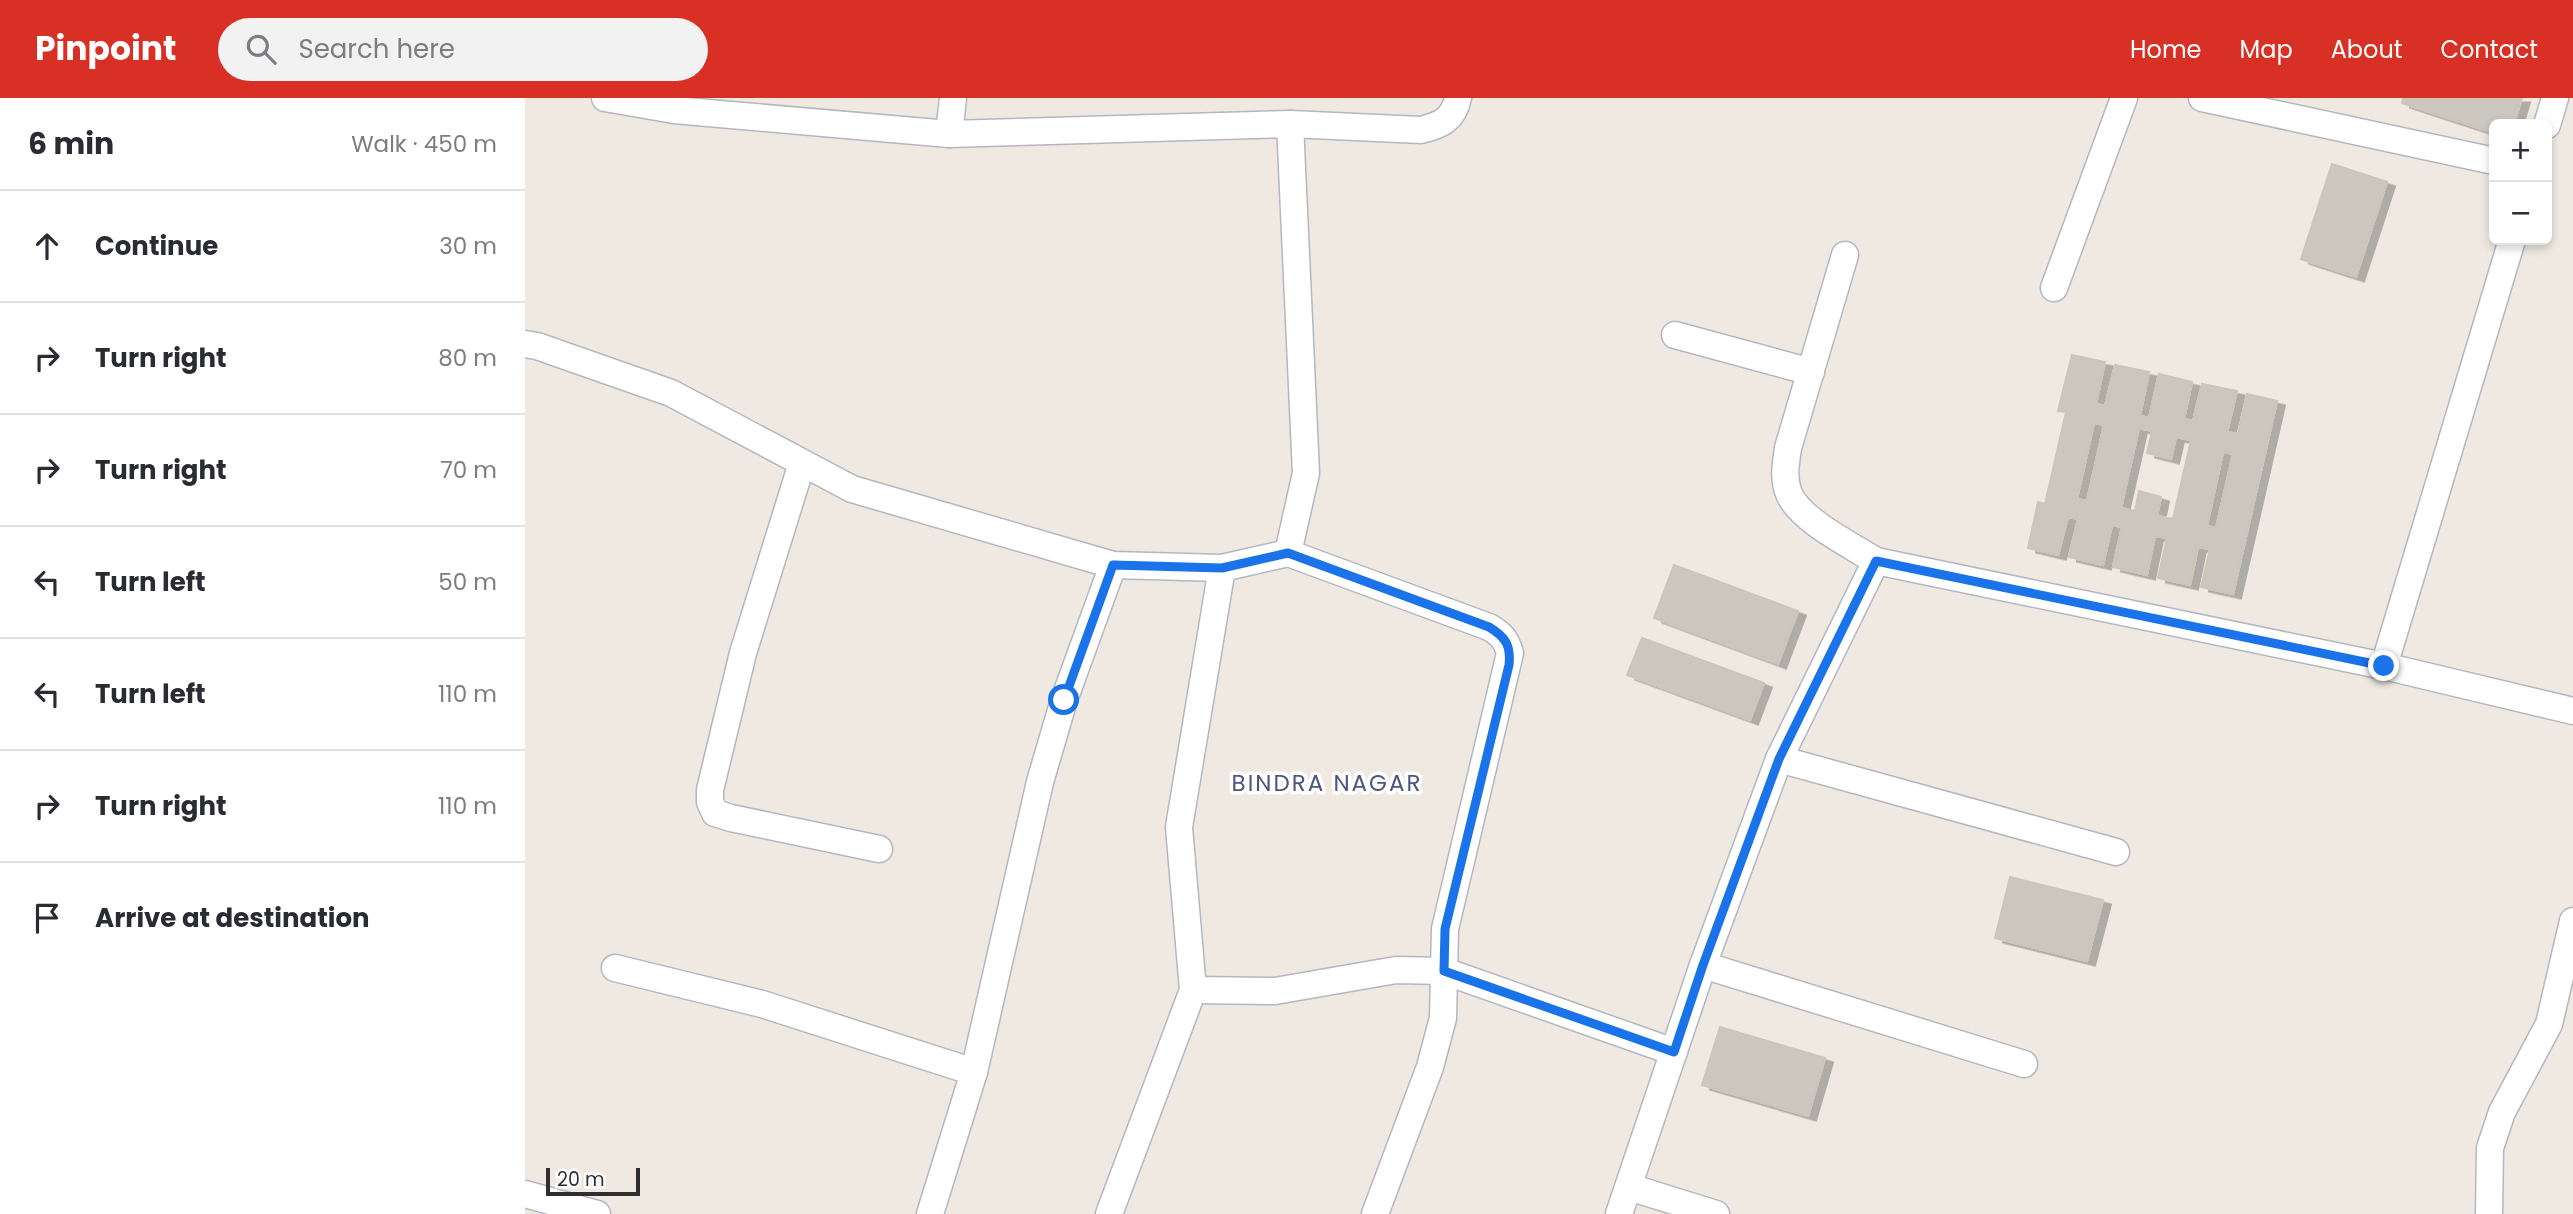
<!DOCTYPE html>
<meta charset="utf-8">
<style>
body{margin:0;font-family:Poppins,sans-serif;background:#f2f2f3;color:#2b2b33}
.controls{position:absolute;right:21px;top:21px;display:grid;overflow:hidden;border-radius:10px;box-shadow:0 4px 10px #0003}
.controls button{width:63px;height:63px;display:grid;place-items:center;padding:0;border:0;border-bottom:2px solid #e1e1e2;background:#fff;color:#2b2b33;font:35px sans-serif}
.scale{position:absolute;left:21px;bottom:18px;width:94px;box-sizing:border-box;padding-left:7px;border:4px solid #2e2e2e;border-top:0;font-size:19px;line-height:24px;white-space:nowrap;color:#2e2e2e;-webkit-text-stroke:5px #fff;paint-order:stroke}
.stop{position:absolute;width:21px;height:21px;margin:-16px;border:5px solid #1a73e8;border-radius:50%;background:#fff}
.stop.end{background:#1a73e8;border-color:#fff;box-shadow:0 2px 7px #0008}
.list{margin:0;padding:0;list-style:none}
h2{display:flex;justify-content:space-between;align-items:center;height:91px;margin:0;padding:0 28px;font-size:30px}
h2 small{font-size:23px;font-weight:400;color:#7c7c81}
.list li{display:grid;grid-template-columns:46px 1fr auto;gap:21px;align-items:center;box-sizing:border-box;height:112px;padding:0 28px;border-top:2px solid #e1e1e2}
.list b{display:block;font-size:26px;white-space:nowrap}
.list em{font-size:23px;font-style:normal;color:#7c7c81}
.icon{flex:none;width:38px;height:38px;fill:none;stroke:currentColor;stroke-width:2;stroke-linecap:round;stroke-linejoin:round}
.map{position:relative;flex:none;width:2048px;height:1116px;overflow:hidden}
header{display:flex;align-items:center;gap:42px;box-sizing:border-box;height:98px;padding:0 35px;background:#d93025;color:#fff}
header strong{font-size:33px}
nav{display:flex;gap:38px;margin-inline-start:auto;font-size:24px}
.search{width:490px;height:63px;background:#f2f2f3;display:flex;align-items:center;gap:18px;box-sizing:border-box;padding:0 24px;border-radius:38px;color:#7c7c81;font-size:26px}
main{display:flex}
aside{flex:1;background:#fff}
.map>svg:first-child{display:block}
.building{fill:#cbc7bf;stroke:#cbc5ba;stroke-width:2;fill-rule:evenodd;filter:url(#shadow)}
.lines{fill:none;stroke-linecap:round;stroke-linejoin:round}
.street-casing{stroke:#b4b7c1;stroke-width:29}
.street{stroke:#fff;stroke-width:26}
.route{stroke:#1a73e8;stroke-width:9}
.labels{text-anchor:middle;dominant-baseline:central;stroke-width:7;stroke-linejoin:round;paint-order:stroke}
.neighbourhood-label{font-size:23px;letter-spacing:2px;fill:#4d5680;stroke:#fff}
</style>
<header>
<strong>Pinpoint</strong>
<div class="search"><svg class="icon" aria-label="search" viewBox="0 0 24 24"><circle cx="10" cy="10" r="6"/><path d="M15 15l6 6"/></svg>Search here</div>
<nav><a>Home</a><a>Map</a><a>About</a><a>Contact</a></nav>
</header>
<main>
<aside>
<h2>6 min<small>Walk · 450 m</small></h2>
<ul class="list">
<li><svg class="icon" aria-label="ahead" viewBox="0 0 24 24"><path d="M12 20V5M6 11l6-6 6 6"/></svg><div><b>Continue</b></div><em>30 m</em></li>
<li><svg class="icon" aria-label="right" viewBox="0 0 24 24"><path d="M7 20v-9h11M14 6l5 5-5 5"/></svg><div><b>Turn right</b></div><em>80 m</em></li>
<li><svg class="icon" aria-label="right" viewBox="0 0 24 24"><path d="M7 20v-9h11M14 6l5 5-5 5"/></svg><div><b>Turn right</b></div><em>70 m</em></li>
<li><svg class="icon" aria-label="left" viewBox="0 0 24 24"><path d="M17 20v-9H6M10 6l-5 5 5 5"/></svg><div><b>Turn left</b></div><em>50 m</em></li>
<li><svg class="icon" aria-label="left" viewBox="0 0 24 24"><path d="M17 20v-9H6M10 6l-5 5 5 5"/></svg><div><b>Turn left</b></div><em>110 m</em></li>
<li><svg class="icon" aria-label="right" viewBox="0 0 24 24"><path d="M7 20v-9h11M14 6l5 5-5 5"/></svg><div><b>Turn right</b></div><em>110 m</em></li>
<li><svg class="icon" aria-label="arrive" viewBox="0 0 24 24"><path d="M6 21V4h12l-3 4 3 4H6"/></svg><div><b>Arrive at destination</b></div></li>
</ul>
</aside>
<div class="map">
<svg width="2048" height="1116" viewBox="0 0 2048 1116">
<defs>
<filter id="shadow"><feDropShadow dx="8" dy="4.5" stdDeviation="0" flood-color="#0004"/></filter>
</defs>
<rect width="100%" height="100%" fill="#efe9e1"/>
<g class="building">
<path d="M1878 0H1997L1989 26H1969V35L1877 5Z"/>
<path d="M1807 66 1862 84 1831 179 1776 161Z"/>
<path d="M1547 257 1580 264 1571 306 1580 308 1590 267 1624 274 1615 318 1624 320 1634 276 1667 284 1659 321 1668 323 1677 286 1712 293 1702 334 1713 336 1722 296 1752 303 1708 496 1676 489 1685 451 1673 449 1665 487 1633 480 1642 440 1630 438 1622 477 1588 469 1597 429 1587 427 1578 467 1544 459 1553 421 1543 419 1533 457 1503 450 1513 404 1520 406 1541 314 1533 313ZM1569 325 1579 327 1562 403 1552 401ZM1614 330 1627 333 1622 355 1646 361 1651 339 1666 342 1648 421 1632 418 1636 399 1614 393 1610 413 1596 410ZM1698 354 1708 356 1691 430 1682 428Z"/>
<path d="M1149 467 1273 513 1253 566 1129 520Z"/>
<path d="M1117 540 1239 585 1225 622 1102 577Z"/>
<path d="M1485 779 1578 802 1562 863 1470 840Z"/>
<path d="M1195 929 1300 960 1283 1018 1177 987Z"/>
</g>
<g class="lines">
<defs>
<g id="street">
<path d="M80 0 149 12 424 36 428 0"/>
<path d="M1677 0 1969 63"/>
<path d="M765 26 896 32C916 27 928 22 933 0"/>
<path d="M2022 27 2030 0"/>
<path d="M1320 157 1263 350C1261 365 1258 378 1263 393 1272 421 1326 447 1351 463L1859 568 2048 613"/>
<path d="M1529 190 1599 0"/>
<path d="M1150 237 1286 274"/>
<path d="M0 246 12 248 146 295 327 391 588 467 697 470 763 455 781 375 765 26 424 36"/>
<path d="M277 365 218 555 185 692V704L190 715 206 720 354 751"/>
<path d="M763 455 964 529C976 536 981 541 985 555L920 831 918 920 905 969 850 1116"/>
<path d="M1859 568 1987 142"/>
<path d="M1254 661 1591 754"/>
<path d="M1178 867 1499 966"/>
<path d="M90 870 237 906 449 974"/>
<path d="M668 892 750 893 871 872 919 873 1149 954"/>
<path d="M1104 1089 1191 1116"/>
<path d="M0 1096 72 1116"/>
<path d="M405 1116 449 974 515 684 539 602 588 467"/>
<path d="M584 1116 668 892 654 729 697 470"/>
<path d="M1094 1116 1178 867 1254 661 1351 463"/>
<path d="M1964 1116 1965 1050 1977 1014 2024 926 2048 823"/>
</g>
</defs>
<use href="#street" class="street-casing"/>
<use href="#street" class="street"/>
</g>
<g class="lines">
<path class="route" d="M539 602 588 467 697 470 763 455 964 529C981 539 986 548 984 567L920 831 919 873 1149 954 1178 867 1254 661 1351 463 1859 568"/>
</g>
<g class="labels">
<g class="neighbourhood-label">
<text x="802" y="685">BINDRA NAGAR</text>
</g>
</g>
</svg>
<div class="controls">
<button>+</button>
<button>−</button>
</div>
<div class="scale">20 m</div>
<div class="stop" style="left:539px;top:602px"></div>
<div class="stop end" style="left:1859px;top:568px"></div>
</div>
</main>
